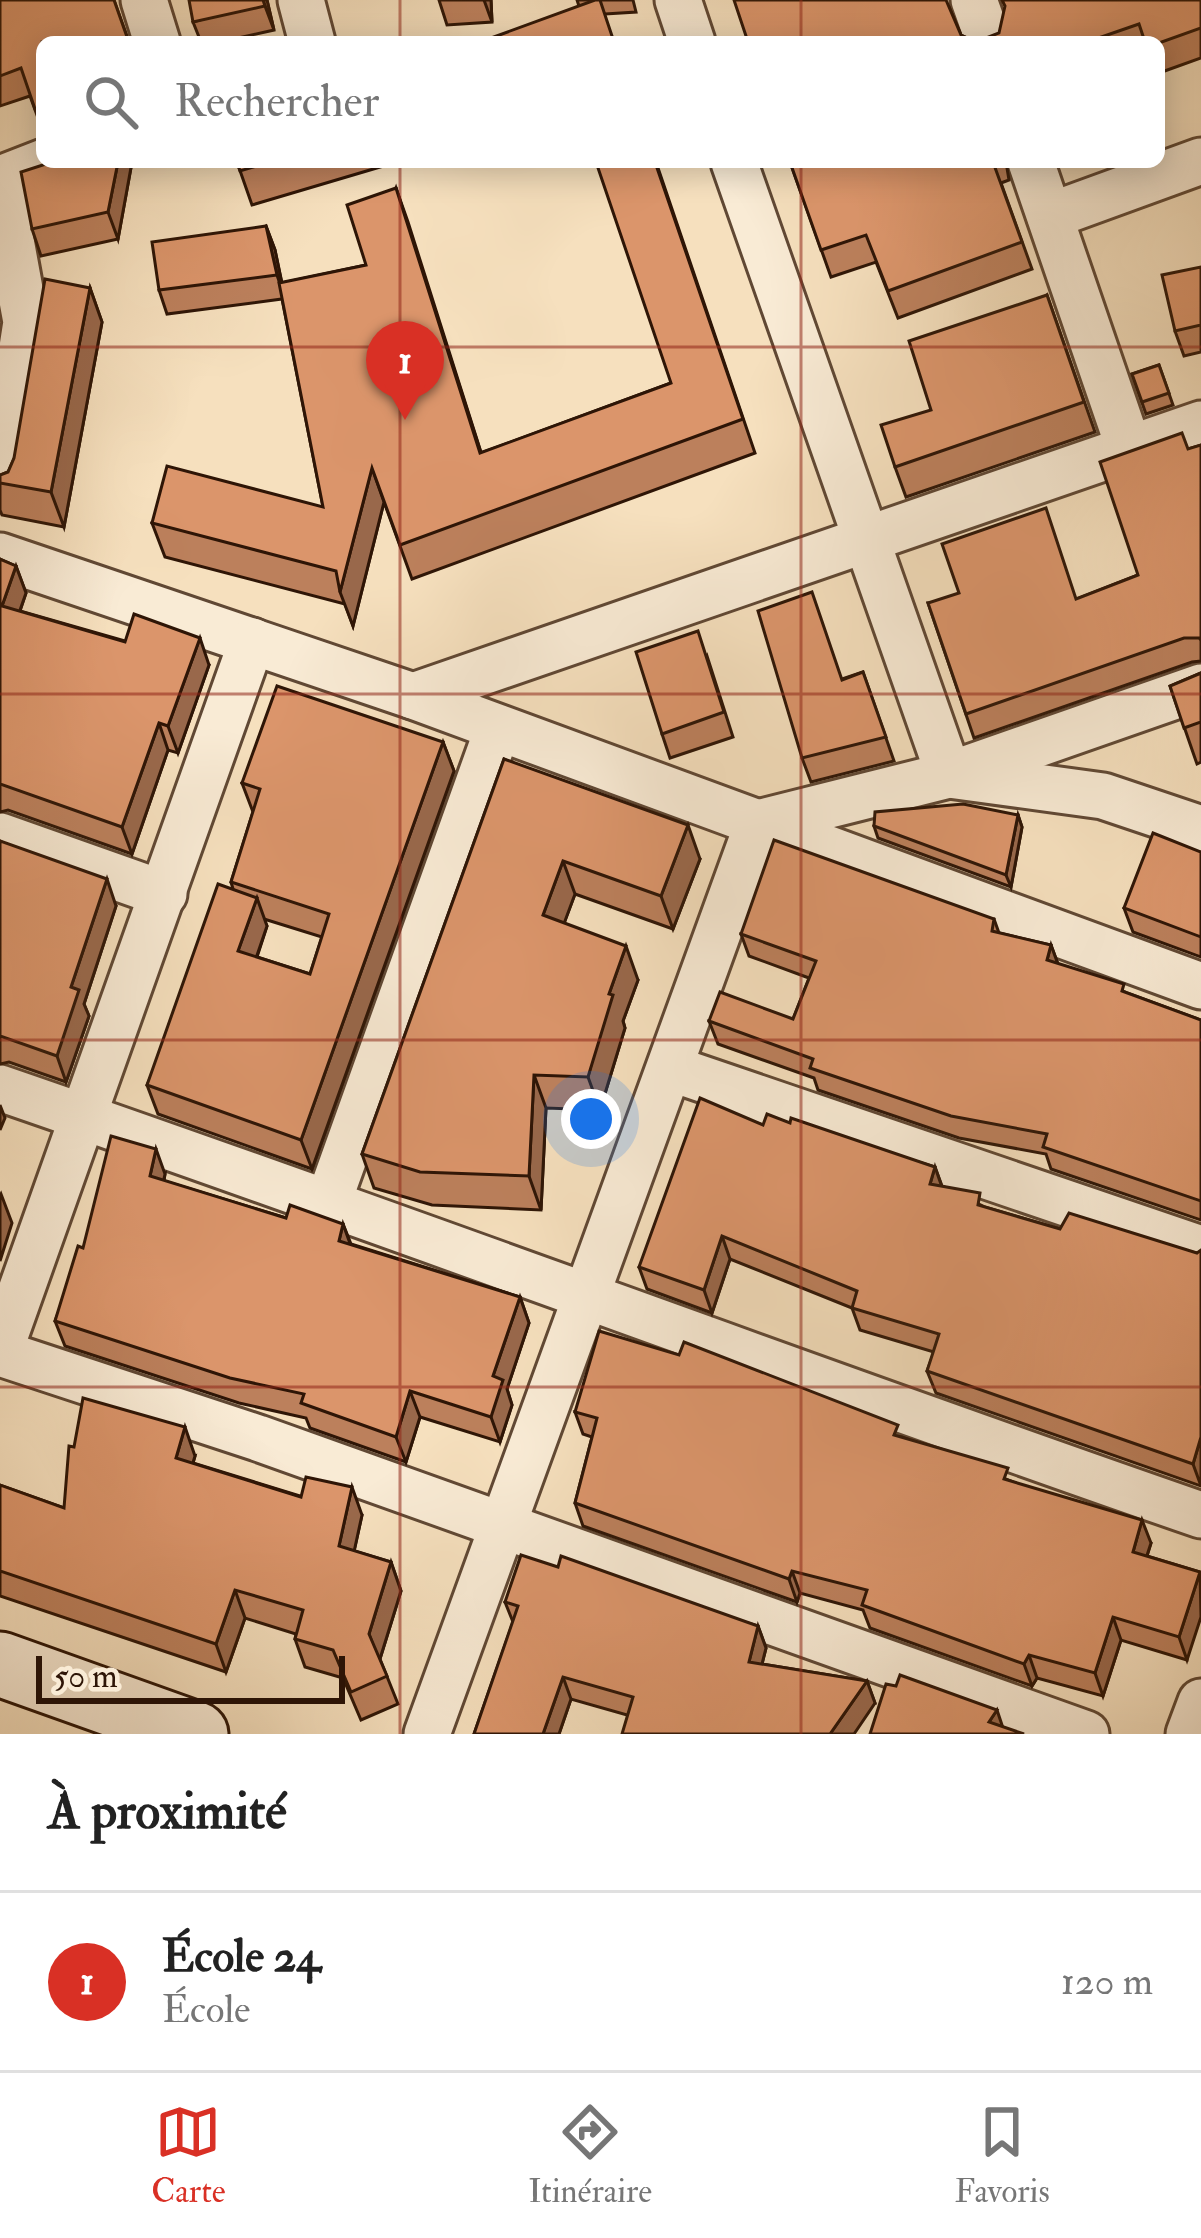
<!DOCTYPE html>
<html lang="fr">
<meta charset="utf-8">
<style>
body{margin:0;font-family:"IM FELL Double Pica",serif;background:#f2f2f2;color:#222}
.scale{position:absolute;left:36px;bottom:30px;width:309px;box-sizing:border-box;padding-left:12px;border:6px solid #2e1506;border-top:0;font-size:33px;line-height:42px;white-space:nowrap;color:#2e1506;-webkit-text-stroke:9px #f9ebd5;paint-order:stroke}
.you{position:absolute;left:591px;top:1119px;width:42px;height:42px;margin:-30px;border:9px solid #fff;border-radius:50%;background:#1a73e8;box-shadow:0 0 0 18px #1a73e833}
.badge{display:grid;place-items:center;width:78px;height:78px;border-radius:50%;background:#d93025;color:#fff;font-size:39px;font-weight:700}
.pin{position:absolute;translate:-50% -99px;filter:drop-shadow(0 3px 6px #0008)}
.pin::after{content:'';position:absolute;top:63px;width:42px;height:36px;background:inherit;clip-path:polygon(0 0,100% 0,50% 100%)}
.list{margin:0;padding:0;list-style:none}
h2{display:flex;justify-content:space-between;align-items:center;height:156px;margin:0;padding:0 48px;font-size:51px}
h2 small{font-size:39px;font-weight:400;color:#767676}
.list li{display:grid;grid-template-columns:78px 1fr auto;gap:36px;align-items:center;box-sizing:border-box;height:180px;padding:0 48px;border-top:3px solid #e0e0e0}
.list b{display:block;font-size:45px;white-space:nowrap}
.list p{margin:0;font-size:39px;white-space:nowrap;color:#767676}
.list em{font-size:39px;font-style:normal;color:#767676}
.icon{flex:none;width:66px;height:66px;fill:none;stroke:currentColor;stroke-width:2;stroke-linecap:round;stroke-linejoin:round}
.map{position:relative;flex:none;width:1201px;height:1734px;overflow:hidden}
.search{position:absolute;background:#fff;box-shadow:0 6px 30px #0003;left:36px;right:36px;top:36px;height:132px;display:flex;align-items:center;gap:30px;box-sizing:border-box;padding:0 42px;border-radius:18px;color:#767676;font-size:45px}
.sheet{height:336px;background:#fff}
nav{display:flex;justify-content:space-around;align-items:center;box-sizing:border-box;height:168px;border-top:3px solid #e0e0e0;background:#fff;font-size:33px;color:#767676}
nav a{display:grid;justify-items:center;gap:6px}
nav .on{color:#d93025}
.map>svg:first-child{display:block}
.lines{fill:none;stroke-linecap:round;stroke-linejoin:round}
.street-casing{stroke:#604834;stroke-width:51}
.secondary-casing{stroke:#2e1506;stroke-width:69}
.street{stroke:#f9ebd5;stroke-width:45}
.secondary{stroke:#f9ebd5;stroke-width:63}
.wall{fill:#bc805c;stroke:#2e1506;stroke-width:3;fill-rule:evenodd}
.shaded-wall{fill:#99684b;stroke:#2e1506;stroke-width:3}
.building{fill:#db956b;stroke:#2e1506;stroke-width:3}
.grid{fill:none;stroke:#8f2418;stroke-width:3;stroke-opacity:0.55}
</style>
<div class="map">
<svg width="1201" height="1734" viewBox="0 0 1201 1734">
<rect width="100%" height="100%" fill="#f6e0be"/>
<filter id="stains"><feTurbulence type="fractalNoise" baseFrequency=".00167" numOctaves="4"/><feColorMatrix values="0 0 0 0 .2 0 0 0 0 .09 0 0 0 0 .02 0 0 0 .5 -.17"/></filter>
<radialGradient id="worn" r=".72"><stop offset=".6" stop-color="#630" stop-opacity="0"/><stop offset="1" stop-color="#630" stop-opacity=".3"/></radialGradient>
<g class="lines">
<defs>
<g id="street">
<path d="M144 0 157 42"/>
<path d="M301 0 312 42"/>
<path d="M678 0 692 42"/>
<path d="M974 0 989 42"/>
<path d="M734 162 949 775 1103 796 1201 829"/>
<path d="M1031 162 1129 448"/>
<path d="M0 179 44 162"/>
<path d="M0 180 26 322 0 489"/>
<path d="M1050 216 1201 161"/>
<path d="M0 556 413 696 1201 986"/>
<path d="M413 696 1201 424"/>
<path d="M0 836 164 894"/>
<path d="M670 1068 1201 1249"/>
<path d="M0 1088C402 1226 799 1376 1201 1515"/>
<path d="M329 1200 498 728"/>
<path d="M0 1350 252 641"/>
<path d="M0 1353 258 1438 1086 1734"/>
<path d="M427 1734 758 823 949 775 1201 687"/>
<path d="M1189 1734 1201 1702"/>
</g>
<path id="secondary" d="M0 1664 196 1734"/>
</defs>
<use href="#street" class="street-casing"/>
<use href="#secondary" class="secondary-casing"/>
<use href="#street" class="street"/>
<use href="#secondary" class="secondary"/>
</g>
<g class="wall">
<path d="M0 0H114L129 42H42V129L30 96 0 106Z"/>
<path d="M267 0 274 30 220 42H201L193 22Z"/>
<path d="M439 0H491L492 22 447 25Z"/>
<path d="M577 0H633L636 12 605 14 579 6Z"/>
<path d="M1201 0V58L1159 73V42H748L949 7 961 35 976 42Z"/>
<path d="M52 162H132L118 239 41 256 32 229Z"/>
<path d="M237 162H397L252 205Z"/>
<path d="M656 162 755 453 412 579 384 502 353 626 345 604 165 557 152 523 323 507 282 299 167 314 159 290 266 226 275 250 282 283 366 265 396 188 481 453 671 383Z"/>
<path d="M790 162H1006L1009 180 1001 183 1032 269 898 318 876 262 831 277Z"/>
<path d="M1201 267V352L1184 356 1175 331Z"/>
<path d="M90 288 102 322 64 527 2 515 0 510V475L8 472Z"/>
<path d="M1047 295 1095 432 906 497 895 467 931 410Z"/>
<path d="M1159 365 1173 405 1146 414 1132 374Z"/>
<path d="M1201 445V661L1192 662 974 738 928 603 1077 599 1138 575 1188 449Z"/>
<path d="M0 559 16 566 26 593 20 611 209 665 178 753 168 750 132 854 8 810 0 812Z"/>
<path d="M707 656 733 737 670 758 662 734Z"/>
<path d="M863 672 894 761 811 782 802 758 842 679Z"/>
<path d="M1201 673V762L1197 764 1170 686Z"/>
<path d="M443 742 454 771 312 1169 158 1114 147 1085 233 889 231 882 253 812 242 783ZM264 919 322 937 310 974 257 957 267 926Z"/>
<path d="M504 759 700 859 673 929 575 894 564 923 638 980 623 1021 625 1028 600 1110 546 1108 541 1210 432 1205 374 1188 362 1154Z"/>
<path d="M1018 815 1022 827 1011 887 878 838 874 826Z"/>
<path d="M0 841 116 906 84 1004 89 1016 66 1082 9 1062 0 1064Z"/>
<path d="M1201 852V957L1133 932 1124 908Z"/>
<path d="M994 919 999 933 1051 945 1058 964 1127 993 1201 1020V1220L1051 1169 1046 1154 959 1138 818 1090 814 1078 718 1044 709 1021 793 1019 809 978 749 956 741 934Z"/>
<path d="M790 1123 935 1167 942 1186 985 1207 1060 1229 1197 1253 1201 1486 936 1393 927 1371 934 1352 860 1330 852 1308 730 1259 712 1313 647 1289 639 1267 763 1125Z"/>
<path d="M165 1174 164 1181 286 1218 343 1224 351 1244 520 1297 529 1323 507 1389 512 1405 500 1442 420 1417 406 1462 310 1428 306 1418 239 1403 65 1346 55 1321 83 1248Z"/>
<path d="M575 1412 902 1437 1013 1482 1151 1543 1147 1556 1200 1572 1187 1660 1121 1640 1103 1696 1037 1678 1032 1686 870 1628 863 1610 800 1593 797 1602 583 1526 575 1503 592 1437 583 1434Z"/>
<path d="M195 1456 193 1463 362 1515 354 1551 391 1562 401 1591 380 1659 398 1704 361 1720 343 1678 305 1667 295 1639 296 1634 245 1618 226 1672 0 1596V1485L64 1508Z"/>
<path d="M558 1567 758 1626 766 1648 762 1664 867 1681 875 1703 627 1715 571 1699 559 1734H474L513 1622 505 1602Z"/>
</g>
<g class="shaded-wall">
<path d="M263 0H267L274 30 265 6Z"/>
<path d="M484 0H491L492 22Z"/>
<path d="M118 162H132L118 239 108 212Z"/>
<path d="M396 188 408 222 492 487 480 453Z"/>
<path d="M266 226 275 250 285 299 277 275Z"/>
<path d="M90 288 102 322 64 527 51 492Z"/>
<path d="M372 468 384 502 353 626 340 592Z"/>
<path d="M16 566 26 593 12 633 2 606Z"/>
<path d="M200 638 209 665 178 753 168 726Z"/>
<path d="M159 723 168 750 132 854 122 827Z"/>
<path d="M443 742 454 771 312 1169 301 1140Z"/>
<path d="M1018 815 1022 827 1011 887 1006 875Z"/>
<path d="M688 825 700 859 673 929 661 896Z"/>
<path d="M563 861 575 894 555 948 543 915Z"/>
<path d="M107 879 116 906 84 1004 89 1016 66 1082 57 1056 71 987Z"/>
<path d="M257 898 267 926 249 979 238 951Z"/>
<path d="M1051 945 1059 967 1047 960Z"/>
<path d="M626 946 638 980 623 1021 625 1028 600 1110 588 1077 609 994Z"/>
<path d="M534 1075 546 1108 541 1210 529 1176Z"/>
<path d="M0 1105 5 1118 0 1130Z"/>
<path d="M156 1149 165 1174 159 1202 150 1176Z"/>
<path d="M935 1167 943 1190 930 1184Z"/>
<path d="M1 1194 12 1223 0 1261V1196Z"/>
<path d="M343 1224 352 1249 339 1241Z"/>
<path d="M722 1236 730 1259 712 1313 704 1290Z"/>
<path d="M520 1297 529 1323 507 1389 512 1405 500 1442 491 1417 493 1376Z"/>
<path d="M410 1391 420 1417 406 1462 396 1437Z"/>
<path d="M185 1427 195 1456 186 1486 176 1458Z"/>
<path d="M1201 1437V1486L1193 1464Z"/>
<path d="M352 1487 362 1515 349 1575 339 1546Z"/>
<path d="M1142 1520 1151 1543 1141 1574 1133 1552Z"/>
<path d="M391 1562 401 1591 379 1662 369 1634Z"/>
<path d="M792 1571 800 1593 797 1602 789 1579Z"/>
<path d="M1200 1572 1201 1617 1187 1660 1179 1637Z"/>
<path d="M235 1590 245 1618 226 1672 216 1644Z"/>
<path d="M1113 1617 1121 1640 1103 1696 1095 1673Z"/>
<path d="M758 1626 766 1648 757 1684 749 1662Z"/>
<path d="M1029 1655 1037 1678 1032 1686 1024 1664Z"/>
<path d="M563 1677 571 1699 559 1734H543Z"/>
<path d="M867 1681 875 1703 854 1734H830Z"/>
<path d="M997 1710 1005 1734 989 1722Z"/>
</g>
<g class="building">
<path d="M0 0H114L127 37 112 42H42V111L35 109 21 68 0 76Z"/>
<path d="M189 0H263L265 6 193 22Z"/>
<path d="M595 0H600L614 42H480Z"/>
<path d="M734 0H946L961 35 976 42 999 33 1005 6 1002 0H1201V28L1159 43 1145 42 1139 24 1087 42H748Z"/>
<path d="M52 162H118L108 212 32 229 21 172Z"/>
<path d="M237 162H270L240 171Z"/>
<path d="M596 162H655L743 419 400 545 372 468 340 592 336 571 152 523 167 466 323 507 279 283 366 265 347 205 396 188 480 453 671 383Z"/>
<path d="M790 162H993L1022 242 888 291 866 235 821 250Z"/>
<path d="M266 226 277 275 159 290 152 242Z"/>
<path d="M1201 267V325L1175 331 1162 275Z"/>
<path d="M45 279 90 288 51 492 0 483V475L8 472 14 458Z"/>
<path d="M1047 295 1084 402 895 467 881 425 931 410 909 341Z"/>
<path d="M1159 365 1169 393 1142 402 1132 374Z"/>
<path d="M1182 433 1188 449 1201 445V640L1199 638H1184L966 714 928 603 959 593 942 544 1046 508 1076 599 1138 575 1100 462Z"/>
<path d="M0 559 16 566 2 606 125 642 134 614 200 638 168 726 159 723 122 827 0 784Z"/>
<path d="M812 592 842 680 863 672 886 737 802 758 758 611Z"/>
<path d="M698 631 724 712 662 734 636 652Z"/>
<path d="M1201 673V722L1184 728 1170 686Z"/>
<path d="M277 686 443 742 301 1140 147 1085 218 884 257 898 238 951 310 974 329 914 231 882 260 789 242 783Z"/>
<path d="M504 759 688 825 661 896 563 861 543 915 626 946 609 994 613 995 588 1077 534 1075 529 1176 420 1172 362 1154Z"/>
<path d="M963 804 1018 815 1006 875 874 826 875 812Z"/>
<path d="M1153 833 1201 852V937L1124 908Z"/>
<path d="M774 840 994 919 992 931 1051 945 1047 960 1124 984 1122 991 1201 1020V1201L1043 1147 1047 1134 951 1116 810 1068 813 1059 709 1021 720 992 793 1019 816 961 741 934Z"/>
<path d="M0 841 107 879 71 987 79 990 57 1056 0 1036Z"/>
<path d="M700 1098 763 1125 767 1114 790 1123 791 1118 935 1167 930 1184 980 1193 978 1205 1060 1229 1069 1213 1197 1253 1201 1250V1437L1193 1464 927 1371 939 1334 852 1308 857 1291 722 1236 704 1290 639 1267Z"/>
<path d="M111 1136 156 1149 150 1176 286 1218 290 1205 343 1224 339 1241 520 1297 493 1376 503 1380 491 1417 410 1391 396 1437 301 1403 304 1394 230 1378 55 1321 78 1246 83 1248Z"/>
<path d="M599 1331 679 1355 684 1342 898 1425 894 1435 1008 1468 1004 1479 1142 1520 1133 1552 1200 1572 1179 1637 1113 1617 1095 1673 1029 1655 1024 1664 862 1605 867 1590 792 1571 789 1579 575 1503 597 1418 575 1412Z"/>
<path d="M83 1398 185 1427 176 1458 301 1497 306 1477 352 1487 339 1546 391 1562 369 1634 387 1676 351 1692 333 1650 295 1639 303 1610 235 1590 216 1644 0 1571V1485L64 1508 69 1446 74 1447Z"/>
<path d="M521 1555 558 1567 561 1556 758 1626 749 1662 867 1681 830 1734H622L633 1697 563 1677 543 1734H474L518 1606 505 1602Z"/>
<path d="M900 1675 997 1710 989 1722 1024 1734H870L886 1684 896 1686Z"/>
</g>
<path class="grid" d="M400 0V42M801 0V42M400 162V1734M801 162V1734M0 347H1201M0 694H1201M0 1040H1201M0 1387H1201"/>
<rect width="100%" height="100%" filter="url(#stains)"/>
<rect width="100%" height="100%" fill="url(#worn)"/>
</svg>
<div class="scale">50 m</div>
<div class="you"></div>
<div class="pin badge" style="left:405px;top:420px">1</div>
<div class="search"><svg class="icon" aria-label="search" viewBox="0 0 24 24"><circle cx="10" cy="10" r="6"/><path d="M15 15l6 6"/></svg>Rechercher</div>
</div>
<section class="sheet">
<h2>À proximité<small></small></h2>
<ul class="list">
<li><span class="badge">1</span><div><b>École 24</b><p>École</p></div><em>120 m</em></li>
</ul>
</section>
<nav>
<a class="on"><svg class="icon" aria-label="map" viewBox="0 0 24 24"><path d="M3 6l6-2 6 2 6-2v14l-6 2-6-2-6 2zM9 4v14M15 6v14"/></svg>Carte</a>
<a><svg class="icon" aria-label="directions" viewBox="0 0 24 24"><path d="M12 3l9 9-9 9-9-9zM9 14v-3h6M13 9l2 2-2 2"/></svg>Itinéraire</a>
<a><svg class="icon" aria-label="saved" viewBox="0 0 24 24"><path d="M7 4h10v16l-5-4-5 4z"/></svg>Favoris</a>
</nav>
